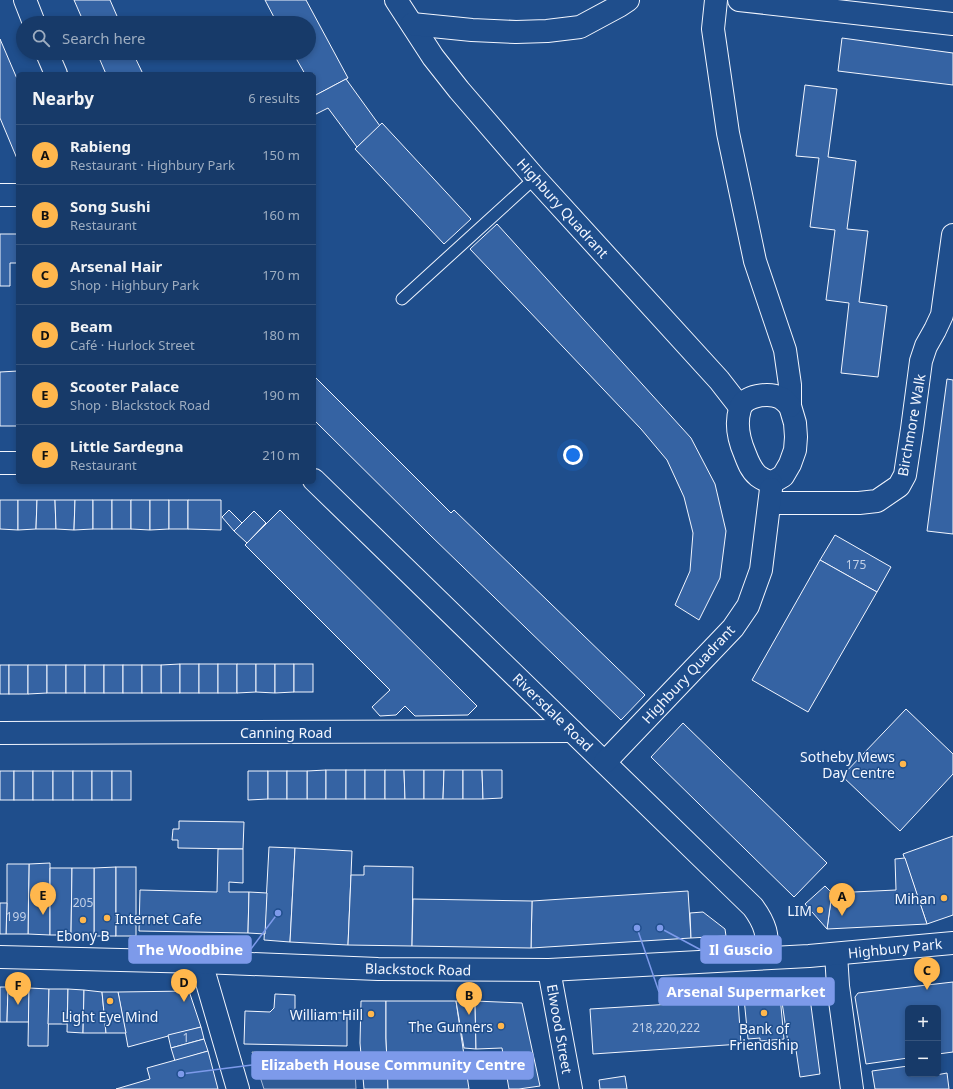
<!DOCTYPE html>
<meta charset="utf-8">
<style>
body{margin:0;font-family:"Noto Sans",sans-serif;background:#20416f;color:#f1f3f6}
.controls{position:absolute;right:12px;bottom:12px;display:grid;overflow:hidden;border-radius:6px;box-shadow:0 2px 6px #0003}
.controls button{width:36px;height:36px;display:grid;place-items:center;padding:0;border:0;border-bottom:1px solid #36547d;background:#173a69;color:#f1f3f6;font:20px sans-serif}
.you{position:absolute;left:573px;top:455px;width:14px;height:14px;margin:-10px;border:3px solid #fff;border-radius:50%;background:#1a73e8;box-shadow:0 0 0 6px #1a73e833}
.badge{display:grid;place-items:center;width:26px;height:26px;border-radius:50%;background:#ffb74d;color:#111;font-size:13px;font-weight:700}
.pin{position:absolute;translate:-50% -33px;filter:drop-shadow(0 1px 2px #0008)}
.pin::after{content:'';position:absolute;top:21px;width:14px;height:12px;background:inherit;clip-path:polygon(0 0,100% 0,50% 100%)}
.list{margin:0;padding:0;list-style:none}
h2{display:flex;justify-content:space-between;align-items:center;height:52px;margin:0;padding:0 16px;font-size:17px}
h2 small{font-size:13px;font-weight:400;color:#9eadc0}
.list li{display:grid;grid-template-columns:26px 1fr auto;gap:12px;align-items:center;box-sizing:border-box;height:60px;padding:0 16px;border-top:1px solid #36547d}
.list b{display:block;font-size:15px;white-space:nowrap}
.list p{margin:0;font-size:13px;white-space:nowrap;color:#9eadc0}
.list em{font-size:13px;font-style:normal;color:#9eadc0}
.icon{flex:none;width:22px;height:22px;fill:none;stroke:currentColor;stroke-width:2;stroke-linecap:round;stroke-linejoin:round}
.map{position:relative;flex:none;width:953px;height:1089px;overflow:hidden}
.search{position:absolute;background:#173a69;box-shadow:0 2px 6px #0003;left:16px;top:16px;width:300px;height:44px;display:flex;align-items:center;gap:10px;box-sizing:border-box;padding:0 14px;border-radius:22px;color:#9eadc0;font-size:15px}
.panel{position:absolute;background:#173a69;box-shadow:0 2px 6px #0003;left:16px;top:72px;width:300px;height:412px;border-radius:6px}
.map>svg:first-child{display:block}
.green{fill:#305b95;stroke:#a8bbd7}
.building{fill:#3563a3;stroke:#f2f6ff}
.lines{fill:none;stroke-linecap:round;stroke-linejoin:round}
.lane-casing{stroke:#f2f6ff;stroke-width:13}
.street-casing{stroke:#f2f6ff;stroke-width:24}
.primary-casing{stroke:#f2f6ff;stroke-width:24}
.lane{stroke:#1f4e8c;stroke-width:11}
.street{stroke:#1f4e8c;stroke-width:22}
.primary{stroke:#1f4e8c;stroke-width:22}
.poi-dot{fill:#ffb74d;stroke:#1f4e8c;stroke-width:1.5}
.labels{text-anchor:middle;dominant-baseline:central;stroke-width:3;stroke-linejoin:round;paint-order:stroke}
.number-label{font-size:12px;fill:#c3d1e8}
.street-label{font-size:14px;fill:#f2f6ff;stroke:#1f4e8c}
.poi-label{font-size:14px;fill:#f2f6ff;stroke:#1f4e8c;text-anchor:end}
.leader{fill:none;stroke:#7d9aea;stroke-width:1.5}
.callout-dot{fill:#7d9aea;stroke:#1f4e8c;stroke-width:1.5}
.callout{fill:#7d9aea;stroke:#7d9aea;stroke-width:1.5}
.callout-label{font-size:15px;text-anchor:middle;font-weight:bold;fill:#fff}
</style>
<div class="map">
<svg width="953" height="1089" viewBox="0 0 953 1089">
<rect width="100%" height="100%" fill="#1f4e8c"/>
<path class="green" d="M252 1052 354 1053 356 1089H264Z"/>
<g class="building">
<path d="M74 0H110L120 23H84Z"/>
<path d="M265 0H306L348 78 316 95 314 92V74H305L293 53H309V23H277Z"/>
<path d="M842 38 953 53V85L838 71Z"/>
<path d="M0 39 18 81V161L0 118Z"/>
<path d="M97 53H133L143 74H106Z"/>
<path d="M346 79 380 126 357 147 328 108 316 114 314 111V96Z"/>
<path d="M805 85 837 89 828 157 856 161 847 229 868 231 859 302 887 306 878 377 841 373 849 303 826 300 835 230 810 227 819 158 796 156Z"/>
<path d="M382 123 471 219 444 244 355 149Z"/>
<path d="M497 224 691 438 715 484 726 531 720 578 699 620 675 605 690 571 693 533 684 497 667 460 641 429 470 249Z"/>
<path d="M0 234H17L18 263H10V286H0Z"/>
<path d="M18 371V426H0V372Z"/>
<path d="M314 376 451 513 454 510 645 695 621 720 430 535 314 420Z"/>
<path d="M947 379 953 380V534L927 531Z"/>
<path d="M0 500H18V530L0 529Z"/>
<path d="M18 500H37L36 529 18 530Z"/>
<path d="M37 500H55L56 529H36Z"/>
<path d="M55 500H75L74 530 56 529Z"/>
<path d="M75 500H93V529L74 530Z"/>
<rect x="93" y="500" width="19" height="29"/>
<rect x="112" y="500" width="19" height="29"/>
<path d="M131 500H150V530L131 529Z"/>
<path d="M150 500H169V529L150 530Z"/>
<rect x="169" y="500" width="19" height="29"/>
<path d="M188 500H221V530L188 529Z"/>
<path d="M229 510 242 523 234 531 222 517Z"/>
<path d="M280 510 477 706 468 715 415 716 405 706 396 715 380 716 372 707 390 690 245 545Z"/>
<path d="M254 511 266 523 247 543 234 531Z"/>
<path d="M835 535 891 567 877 592 820 560Z"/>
<path d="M820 560 877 592 808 712 752 680Z"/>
<path d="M180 664V693H161V665Z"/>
<rect x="180" y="664" width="19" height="29"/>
<rect x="199" y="664" width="19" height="29"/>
<rect x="218" y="664" width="19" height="29"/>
<path d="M237 664H256V692L237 693Z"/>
<path d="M256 664H275V693L256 692Z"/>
<path d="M275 664H294V692L275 693Z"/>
<rect x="294" y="664" width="19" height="28"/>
<rect x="0" y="665" width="9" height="29"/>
<rect x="9" y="665" width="19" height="29"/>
<path d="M28 665H47V693L28 694Z"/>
<rect x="47" y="665" width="19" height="28"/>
<rect x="66" y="665" width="19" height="28"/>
<rect x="85" y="665" width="19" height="28"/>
<rect x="104" y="665" width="19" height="28"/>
<rect x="123" y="665" width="19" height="28"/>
<rect x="142" y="665" width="19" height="28"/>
<path d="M906 709 953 754V774L900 831 842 776Z"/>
<path d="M683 723 827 863 794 897 651 757Z"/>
<path d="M326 770V799H307V771Z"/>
<rect x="326" y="770" width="20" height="29"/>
<rect x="346" y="770" width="19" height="29"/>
<rect x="365" y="770" width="20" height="29"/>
<path d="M385 770H404L405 799H385Z"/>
<path d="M404 770H424V799H405Z"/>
<path d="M424 770H444L443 799H424Z"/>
<path d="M444 770H463V799H443Z"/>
<path d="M463 770H482L483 799H463Z"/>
<path d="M482 770H502V798L483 799Z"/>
<rect x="0" y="771" width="14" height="29"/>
<rect x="14" y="771" width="19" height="29"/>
<rect x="33" y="771" width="20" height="29"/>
<rect x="53" y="771" width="20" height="29"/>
<rect x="73" y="771" width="19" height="29"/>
<rect x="92" y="771" width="20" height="29"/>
<rect x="112" y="771" width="19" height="29"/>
<path d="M248 771H268V799L248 800Z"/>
<rect x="268" y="771" width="19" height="28"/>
<rect x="287" y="771" width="20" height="28"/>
<path d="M179 821 244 822 243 849 178 848V840H172L173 829H179Z"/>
<path d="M953 836V915L927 924 903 854Z"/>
<path d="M269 847 295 848 290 942 264 940Z"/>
<path d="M295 848 352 851 348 945 290 942Z"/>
<path d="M218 849H243V883L229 882V892H249L248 933 139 931 140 890 217 892Z"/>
<path d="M905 858 927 924 827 929 832 893 896 890 895 859Z"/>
<path d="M50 863V935L28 934 29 864Z"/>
<path d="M7 864H29L28 934H6L7 903Z"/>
<path d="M364 866 413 867 412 946 348 945 351 875H364Z"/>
<path d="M116 867V936H94V868Z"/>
<rect x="116" y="867" width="20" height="69"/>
<path d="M50 868H72L71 935H50Z"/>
<path d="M72 868H94V936L71 935Z"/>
<path d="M825 886 832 893 827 929 805 904Z"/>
<path d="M688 891 691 938 531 948 532 901Z"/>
<path d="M249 892 267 893 265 934 248 933Z"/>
<path d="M413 899 532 901 531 948 412 946Z"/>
<path d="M0 903H7L6 934H0Z"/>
<path d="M703 912 725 929 726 936 691 938 690 913Z"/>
<path d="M953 982V1052L938 1054V1008H908V1058L866 1064 855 997 858 993Z"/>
<path d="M779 985 784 1039 760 1041V1038L748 1039 743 988Z"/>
<path d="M0 987H8L7 1022H0Z"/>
<path d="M8 987 29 988V1022H7Z"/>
<path d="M29 988 49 989 48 1046H28Z"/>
<path d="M49 989H68L67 1024H48Z"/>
<path d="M68 989 84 990 83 1033 67 1032Z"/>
<path d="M84 990 102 992 106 1033H83Z"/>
<path d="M189 991 201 1027 128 1047 118 992Z"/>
<path d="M102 992H118L126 1033H106Z"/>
<path d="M275 994 295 995V1012L347 1013V1046L244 1044 245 1011 270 1012 274 1008Z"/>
<path d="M810 998 820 1074 800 1077 795 1043H788L782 1002Z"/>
<path d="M738 1000 741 1044 593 1054 590 1009Z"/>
<path d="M361 1001H386V1038L388 1089H364L360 1043Z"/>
<path d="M386 1001H456L469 1089H388L386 1038Z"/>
<path d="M456 1001H475L476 1049 464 1048Z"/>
<path d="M475 1001 522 1003 540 1086 519 1089H509L502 1048 476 1049Z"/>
<path d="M201 1027 204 1039 171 1048 168 1035Z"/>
<path d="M204 1039 208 1051 175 1061 171 1048Z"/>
<path d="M208 1051 218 1089H116L150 1079 147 1068Z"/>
<path d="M908 1066V1074H936V1075L947 1073 949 1089H875L872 1071Z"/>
<path d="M625 1076 627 1089H600L599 1080Z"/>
</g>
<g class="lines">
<defs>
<path id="lane" d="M402 299 535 178"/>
<g id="street">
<path d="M25 0 34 23"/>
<path d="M396 0 433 57 459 90 535 178 719 380 740 407"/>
<path d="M716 0 713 29 728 133 755 261 785 350 790 385V406L795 423 796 437 795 450 790 464 783 476 771 483"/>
<path d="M739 0 953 24"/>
<path d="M412 24 472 30 516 32 547 31 580 27 619 6 628 0"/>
<path d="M47 53 56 74"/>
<path d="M0 195H18"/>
<path d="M0 463H18"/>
<path d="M314 480 753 907C767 926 767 935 768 957"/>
<path d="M771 483C767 481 762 479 758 476 751 470 748 462 745 454 739 440 735 425 740 409 744 395 769 392 781 398 784 400 787 403 790 406"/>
<path d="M770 503H859L877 501 899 486 905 475 912 429 921 361 926 346 935 330 942 315 953 235"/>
<path d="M0 733 572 731"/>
<path d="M605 762 733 628 748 606 761 570 771 489"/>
<path d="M836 954 838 986 852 1089"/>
<path d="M201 962 238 1089"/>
<path d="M549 970 571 1089"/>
</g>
<path id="primary" d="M0 957 201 962 378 969 549 970 809 956 953 943"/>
</defs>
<use href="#lane" class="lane-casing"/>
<use href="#street" class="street-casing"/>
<use href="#primary" class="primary-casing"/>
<use href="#lane" class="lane"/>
<use href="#street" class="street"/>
<use href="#primary" class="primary"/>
</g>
<g class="poi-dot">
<circle cx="903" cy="764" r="4"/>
<circle cx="944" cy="898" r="4"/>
<circle cx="820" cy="910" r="4"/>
<circle cx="107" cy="918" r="4"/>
<circle cx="83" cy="920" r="4"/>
<circle cx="110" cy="1001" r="4"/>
<circle cx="764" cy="1013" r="4"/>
<circle cx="371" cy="1014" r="4"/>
<circle cx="501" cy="1026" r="4"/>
</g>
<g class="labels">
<g class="number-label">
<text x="856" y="564">175</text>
<text x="83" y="902">205</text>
<text x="16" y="916">199</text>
<text x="666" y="1027">218,220,222</text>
<text x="186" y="1037">1</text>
</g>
<g class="street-label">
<text transform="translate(563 208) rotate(48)">Highbury Quadrant</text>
<text transform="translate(911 425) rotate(-80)">Birchmore Walk</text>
<text transform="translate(688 674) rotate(-47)">Highbury Quadrant</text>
<text transform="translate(553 712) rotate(44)">Riversdale Road</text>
<text x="286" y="732">Canning Road</text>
<text transform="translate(895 948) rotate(-6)">Highbury Park</text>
<text transform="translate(418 969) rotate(1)">Blackstock Road</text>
<text transform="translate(560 1029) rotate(80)">Elwood Street</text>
</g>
<g class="poi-label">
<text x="895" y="756">Sotheby Mews<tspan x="895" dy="16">Day Centre</tspan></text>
<text x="936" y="898">Mihan</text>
<text x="812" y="910">LIM</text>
<text x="115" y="918" text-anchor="start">Internet Cafe</text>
<text x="83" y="935" text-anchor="middle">Ebony B</text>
<text x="363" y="1014">William Hill</text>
<text x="110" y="1016" text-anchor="middle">Light Eye Mind</text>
<text x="493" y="1026">The Gunners</text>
<text x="764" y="1028" text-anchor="middle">Bank of<tspan x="764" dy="16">Friendship</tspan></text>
</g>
</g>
<path class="leader" d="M278 913L251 949M660 928L701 950M637 928L659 992M181 1074L252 1065"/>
<g class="callout-dot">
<circle cx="278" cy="913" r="4"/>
<circle cx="660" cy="928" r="4"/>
<circle cx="637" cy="928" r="4"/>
<circle cx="181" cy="1074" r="4"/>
</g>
<g class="callout">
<rect x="129" y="936" width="122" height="27" rx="4"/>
<rect x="701" y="936" width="80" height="27" rx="4"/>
<rect x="659" y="978" width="175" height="27" rx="4"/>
<rect x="252" y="1052" width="281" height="27" rx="4"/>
</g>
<g class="callout-label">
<text x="190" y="955">The Woodbine</text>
<text x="741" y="955">Il Guscio</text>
<text x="746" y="997">Arsenal Supermarket</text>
<text x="393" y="1070">Elizabeth House Community Centre</text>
</g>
</svg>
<div class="controls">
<button>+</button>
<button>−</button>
</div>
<div class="you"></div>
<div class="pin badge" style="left:842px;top:916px">A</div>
<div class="pin badge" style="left:469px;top:1015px">B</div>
<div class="pin badge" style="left:927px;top:990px">C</div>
<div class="pin badge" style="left:184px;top:1002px">D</div>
<div class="pin badge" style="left:43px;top:915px">E</div>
<div class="pin badge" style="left:18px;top:1005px">F</div>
<div class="search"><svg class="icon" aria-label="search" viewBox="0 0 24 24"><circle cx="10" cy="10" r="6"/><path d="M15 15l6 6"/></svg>Search here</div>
<section class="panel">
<h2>Nearby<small>6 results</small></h2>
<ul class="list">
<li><span class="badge">A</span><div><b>Rabieng</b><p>Restaurant · Highbury Park</p></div><em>150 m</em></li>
<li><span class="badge">B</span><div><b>Song Sushi</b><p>Restaurant</p></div><em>160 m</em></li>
<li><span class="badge">C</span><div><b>Arsenal Hair</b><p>Shop · Highbury Park</p></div><em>170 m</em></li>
<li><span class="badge">D</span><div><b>Beam</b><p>Café · Hurlock Street</p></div><em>180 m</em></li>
<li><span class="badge">E</span><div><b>Scooter Palace</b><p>Shop · Blackstock Road</p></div><em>190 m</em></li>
<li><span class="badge">F</span><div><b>Little Sardegna</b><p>Restaurant</p></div><em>210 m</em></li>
</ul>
</section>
</div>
